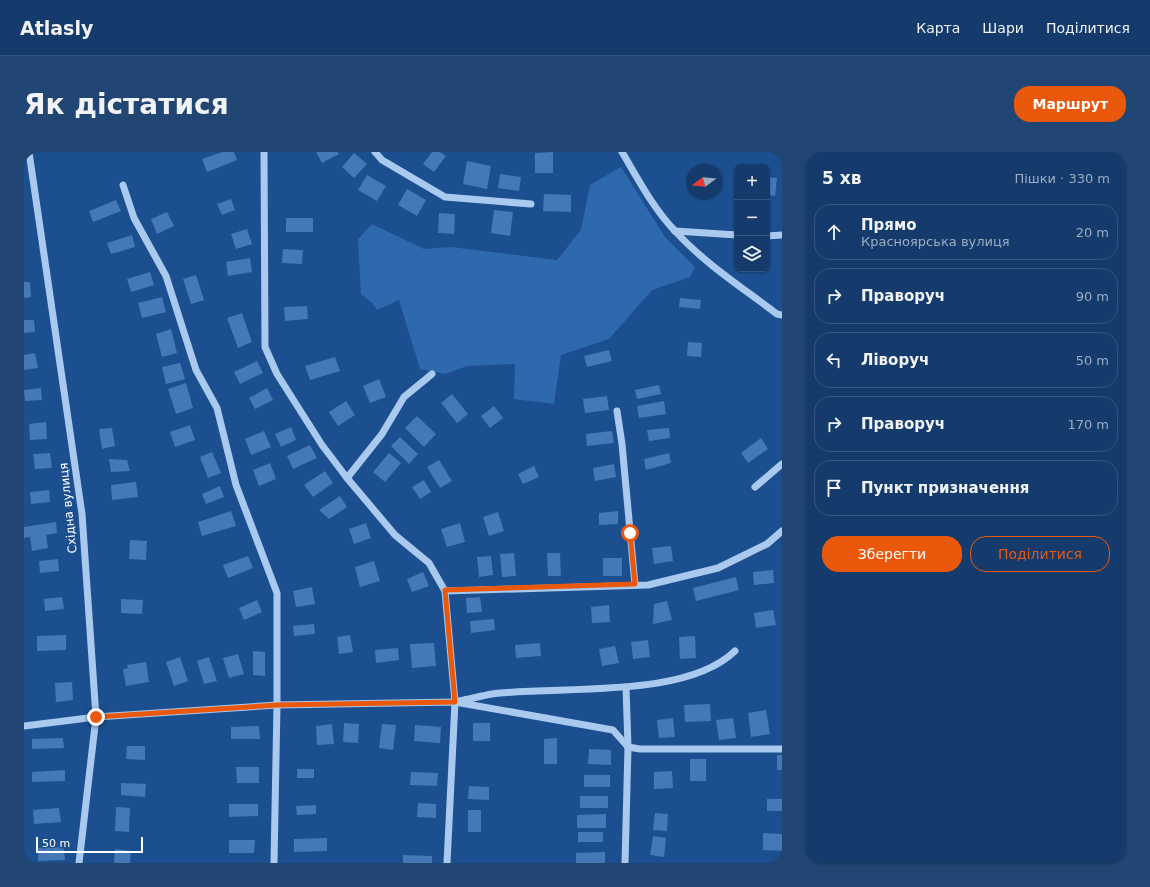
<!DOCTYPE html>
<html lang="uk">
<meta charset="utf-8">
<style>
body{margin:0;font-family:"DejaVu Sans",sans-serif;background:#214673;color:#f1f3f6}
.controls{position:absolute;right:12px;top:12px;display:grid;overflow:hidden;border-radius:8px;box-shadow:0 1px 3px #0004}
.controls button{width:36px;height:36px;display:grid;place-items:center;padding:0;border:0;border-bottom:1px solid #33557e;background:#143b6b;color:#f1f3f6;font:20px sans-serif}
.compass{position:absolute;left:662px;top:12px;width:36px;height:36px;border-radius:50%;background:#143b6b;box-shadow:0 1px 3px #0004;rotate:254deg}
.scale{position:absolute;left:12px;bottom:10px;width:107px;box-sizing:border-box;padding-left:4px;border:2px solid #fff;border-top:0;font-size:11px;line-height:14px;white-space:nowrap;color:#fff;-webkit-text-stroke:3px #1b4f8f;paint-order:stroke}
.stop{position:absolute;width:12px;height:12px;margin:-9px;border:3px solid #ea580c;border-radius:50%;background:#fff}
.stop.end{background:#ea580c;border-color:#fff;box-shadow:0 1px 4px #0008}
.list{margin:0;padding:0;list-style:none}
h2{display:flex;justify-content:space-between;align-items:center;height:52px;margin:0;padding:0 16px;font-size:17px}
h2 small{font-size:13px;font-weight:400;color:#9dadc1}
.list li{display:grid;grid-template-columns:26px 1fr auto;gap:12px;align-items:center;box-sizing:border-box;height:56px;margin:0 8px 8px;padding:0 8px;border:1px solid #33557e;border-radius:16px}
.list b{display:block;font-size:15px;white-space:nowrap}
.list p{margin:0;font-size:13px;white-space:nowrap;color:#9dadc1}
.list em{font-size:13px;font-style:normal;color:#9dadc1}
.actions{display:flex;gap:8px;padding:12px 16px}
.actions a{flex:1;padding:9px 0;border:1px solid #ea580c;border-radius:16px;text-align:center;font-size:14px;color:#ea580c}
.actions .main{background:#ea580c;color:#fff}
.icon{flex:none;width:22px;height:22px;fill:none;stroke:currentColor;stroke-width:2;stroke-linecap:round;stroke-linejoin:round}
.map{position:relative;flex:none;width:758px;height:711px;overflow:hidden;border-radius:16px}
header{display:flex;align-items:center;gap:24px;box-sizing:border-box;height:56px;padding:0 20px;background:#143b6b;border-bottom:1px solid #33557e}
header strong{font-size:19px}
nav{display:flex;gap:22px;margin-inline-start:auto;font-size:14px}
.intro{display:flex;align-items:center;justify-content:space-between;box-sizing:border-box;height:96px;padding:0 24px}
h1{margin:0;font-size:28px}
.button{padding:10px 18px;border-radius:16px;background:#ea580c;color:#fff;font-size:14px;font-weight:700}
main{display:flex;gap:24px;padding:0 24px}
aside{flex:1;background:#143b6b;border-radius:16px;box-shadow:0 1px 3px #0004}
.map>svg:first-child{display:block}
.green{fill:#2e69ad}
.building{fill:#4478b7}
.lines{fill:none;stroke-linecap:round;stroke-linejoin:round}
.minor{stroke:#a9c9ee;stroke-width:7}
.route{stroke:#ea580c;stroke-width:5}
.labels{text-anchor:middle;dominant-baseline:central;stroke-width:3.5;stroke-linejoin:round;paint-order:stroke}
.street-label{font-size:12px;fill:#fff;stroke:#1b4f8f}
</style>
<header>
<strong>Atlasly</strong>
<nav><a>Карта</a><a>Шари</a><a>Поділитися</a></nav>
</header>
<div class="intro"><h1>Як дістатися</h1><a class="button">Маршрут</a></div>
<main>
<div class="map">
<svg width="758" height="711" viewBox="0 0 758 711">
<rect width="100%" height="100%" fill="#1b4f8f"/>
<path class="green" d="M597 15 641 85 671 115 666 125 628 138 585 187 537 203 530 252 490 247 491 212 443 214 421 222 396 217 375 148 353 158 348 151 337 142 334 87 348 72 400 97 427 95 533 108 557 78 566 33Z"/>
<g class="building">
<path d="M198 0H210L213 8 183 20 178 7Z"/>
<path d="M292 0H313L315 2 298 11Z"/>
<path d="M408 0H416L422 4 410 20 399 12Z"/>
<path d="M529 0V21H511V1Z"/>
<path d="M330 1 343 12 330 26 318 15Z"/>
<path d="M443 9 467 14 463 37 439 32Z"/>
<path d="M476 22 497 25 495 39 474 36Z"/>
<path d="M343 23 362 34 353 49 334 38Z"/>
<path d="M743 25 753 26 751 44 743 43Z"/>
<path d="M383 37 402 48 393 64 374 53Z"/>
<path d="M520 42 547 43V60L519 59Z"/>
<path d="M207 47 211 58 198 63 193 52Z"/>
<path d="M92 48 97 59 69 70 65 59Z"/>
<path d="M470 58 489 60 486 84 467 81Z"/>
<path d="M143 60 150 74 133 82 127 67Z"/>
<path d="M415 61 431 62 430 82 414 81Z"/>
<rect x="262" y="66" width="27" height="14"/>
<path d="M223 77 228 92 212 97 207 82Z"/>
<path d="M108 83 111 95 87 102 83 91Z"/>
<path d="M259 97 279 98 278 112 258 111Z"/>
<path d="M226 106 228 120 204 124 202 110Z"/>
<path d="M126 120 130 133 107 140 103 127Z"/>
<path d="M172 123 180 148 167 152 159 127Z"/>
<path d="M0 130H6L7 145 0 146Z"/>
<path d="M138 145 142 160 118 166 114 151Z"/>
<path d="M656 146 677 148 676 157 655 155Z"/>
<path d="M283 154 284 167 261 169 260 155Z"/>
<path d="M218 161 228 190 214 196 203 166Z"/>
<path d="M0 168H10L11 180 0 181Z"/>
<path d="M147 177 153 201 138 205 132 182Z"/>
<path d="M664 190 678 191 677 205 663 204Z"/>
<path d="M585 198 588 209 563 215 560 204Z"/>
<path d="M11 201 14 216 0 218V203Z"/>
<path d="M311 205 316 219 286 228 281 214Z"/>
<path d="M233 209 239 221 216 232 210 220Z"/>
<path d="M156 211 161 227 142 232 138 215Z"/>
<path d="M355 227 362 245 346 251 339 234Z"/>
<path d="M162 231 169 256 152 262 144 237Z"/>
<path d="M635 233 637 242 613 247 611 238Z"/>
<path d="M17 236 18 248 1 249 0 238Z"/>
<path d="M243 236 249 248 231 257 225 246Z"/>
<path d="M428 242 444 262 433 271 417 251Z"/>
<path d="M583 244 585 258 561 261 559 247Z"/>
<path d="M322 249 331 263 314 274 305 260Z"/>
<path d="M640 249 642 262 615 266 613 254Z"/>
<path d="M470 254 479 266 466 276 457 264Z"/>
<path d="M393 264 412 282 400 295 381 276Z"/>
<path d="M22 270 23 287 6 288 5 272Z"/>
<path d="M166 273 171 288 151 295 146 280Z"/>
<path d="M267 275 272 288 257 295 251 282Z"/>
<path d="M88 276 91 294 78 297 75 277Z"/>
<path d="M645 276 646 286 625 289 623 278Z"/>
<path d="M240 279 247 295 227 303 221 287Z"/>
<path d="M588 279 590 291 563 294 562 282Z"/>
<path d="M376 285 394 302 385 312 367 294Z"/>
<path d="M737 286 744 297 724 311 717 301Z"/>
<path d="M286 293 293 306 269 317 263 304Z"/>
<path d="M188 300 197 321 184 326 176 305Z"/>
<path d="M26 301 28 316 11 317 9 302Z"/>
<path d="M365 301 377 311 361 330 349 320Z"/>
<path d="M645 301 647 311 622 318 620 307Z"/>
<path d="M85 307 103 308 106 319 87 320Z"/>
<path d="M415 308 428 329 416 336 403 315Z"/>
<path d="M246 311 252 327 235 334 229 318Z"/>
<path d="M590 312 592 325 571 329 569 316Z"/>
<path d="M510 314 515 325 499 332 494 322Z"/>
<path d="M301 319 309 331 289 345 280 333Z"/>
<path d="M400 328 407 340 396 347 388 335Z"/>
<path d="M112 330 114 345 88 348 87 333Z"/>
<path d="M196 334 200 345 182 352 178 342Z"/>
<path d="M25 338 26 350 7 352 6 340Z"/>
<path d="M316 344 323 355 305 367 295 358Z"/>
<path d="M207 359 212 374 178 384 174 370Z"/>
<path d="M594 359V372L575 373V361Z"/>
<path d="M474 360 480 379 465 384 459 365Z"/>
<path d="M32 370 33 381 22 383 24 396 8 399 6 385 0 386V375Z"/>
<path d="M342 371 347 386 330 392 325 377Z"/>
<path d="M436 371 441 390 423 395 417 377Z"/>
<path d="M106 388 123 389 122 408 105 407Z"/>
<path d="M647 394 649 409 630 412 628 396Z"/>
<path d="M490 401 492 424 478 425 476 402Z"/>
<path d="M523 401H536L537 424H524Z"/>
<path d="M224 404 229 416 204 426 199 413Z"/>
<path d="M467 404 469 423 455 425 453 405Z"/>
<rect x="579" y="406" width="19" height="18"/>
<path d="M34 407 35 419 16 421 15 409Z"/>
<path d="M350 409 356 429 336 435 331 415Z"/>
<path d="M749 418 750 431 730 433 729 420Z"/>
<path d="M399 420 405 434 388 440 383 427Z"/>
<path d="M712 425 715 438 672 449 669 436Z"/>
<path d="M288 435 291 452 272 455 269 439Z"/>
<path d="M38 445 40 457 21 459 20 447Z"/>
<path d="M456 445 458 460 443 461 442 446Z"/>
<path d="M97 447 119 448 118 462 97 461Z"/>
<path d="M233 448 238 460 220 468 215 456Z"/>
<path d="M643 449 648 468 629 472 630 452Z"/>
<path d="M585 453 586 470 568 471 567 455Z"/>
<path d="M749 458 752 473 732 476 730 461Z"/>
<path d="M470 467 471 478 447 481 446 469Z"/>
<path d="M290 472 291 482 270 484 269 474Z"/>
<path d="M42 483V498L13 499V484Z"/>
<path d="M326 483 329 500 315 502 313 485Z"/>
<path d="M671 484 672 506 656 507 655 485Z"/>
<path d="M624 488 626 505 609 507 607 490Z"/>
<path d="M410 491 412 514 388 516 386 492Z"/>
<path d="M516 491 517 504 492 506 491 493Z"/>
<path d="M591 494 595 511 578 514 575 497Z"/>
<path d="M374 496 375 508 352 511 351 498Z"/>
<path d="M229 499 241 500V524L229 523Z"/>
<path d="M214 502 220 522 205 526 199 506Z"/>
<path d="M156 505 164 529 150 534 142 510Z"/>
<path d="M185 505 193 529 180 532 173 509Z"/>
<path d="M122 510 125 530 102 534 99 517 104 516 103 513Z"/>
<path d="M48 530 49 548 32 550 31 531Z"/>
<path d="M686 552 687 569 661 570 660 553Z"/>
<path d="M742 558 746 582 727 585 724 561Z"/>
<path d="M649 566 651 585 635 586 633 568Z"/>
<path d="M709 566 712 586 695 588 692 568Z"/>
<path d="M320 571 335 572 334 591 319 590Z"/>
<rect x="449" y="571" width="17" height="18"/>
<path d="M308 572 310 592 293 593 292 574Z"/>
<path d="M358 572 372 573 369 598 355 596Z"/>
<path d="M391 573 417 575 416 591 390 589Z"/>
<path d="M235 574 236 587H207V575Z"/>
<path d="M39 586 40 596 8 597V587Z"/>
<path d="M533 586V612H520V587Z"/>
<path d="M103 594H121V608L102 607Z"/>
<path d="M565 597 587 598V613L564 612Z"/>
<rect x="753" y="603" width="5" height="15"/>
<rect x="666" y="607" width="16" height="22"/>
<path d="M212 615H235V631H213Z"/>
<rect x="273" y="617" width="17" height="9"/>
<path d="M41 618V629L8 630V620Z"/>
<path d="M648 619 649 636 630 637V620Z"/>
<path d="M387 620 414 621 413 634 386 633Z"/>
<rect x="560" y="623" width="26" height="12"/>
<path d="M97 631 122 632 121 645 97 643Z"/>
<path d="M445 634 465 635V648L444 647Z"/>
<rect x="556" y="644" width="28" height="12"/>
<rect x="743" y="647" width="15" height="12"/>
<path d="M394 651 412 652V666L393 665Z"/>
<path d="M205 652H234V664L205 665Z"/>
<path d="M292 653V662L273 663 272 654Z"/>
<path d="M92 655 106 656 105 680 91 679Z"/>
<path d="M35 656 37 670 10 672 9 658Z"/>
<rect x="444" y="658" width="13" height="22"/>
<path d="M631 661 644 662 643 679 629 678Z"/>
<path d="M582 662V676H553V663Z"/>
<rect x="554" y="680" width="25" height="10"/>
<path d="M739 681 758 682V699L739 698Z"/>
<path d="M629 684 642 686 640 705 626 703Z"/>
<path d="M303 686V699L270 700V687Z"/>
<path d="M205 688H231L230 701H205Z"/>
<path d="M40 695 41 708 14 709V696Z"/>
<path d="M91 697 107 699 106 711H90Z"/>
<path d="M581 700V711H552V701Z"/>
<path d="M379 703 408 704V711H379Z"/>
</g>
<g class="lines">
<g class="minor">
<path d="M5 0 58 362 72 565 55 711"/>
<path d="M240 0 241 195 253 222 298 293 323 326 371 383 405 411 421 439 431 550 423 711"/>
<path d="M351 0 358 8 421 45 507 52"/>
<path d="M598 0C614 27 629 56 651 79 680 111 719 136 753 162L758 163"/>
<path d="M99 33 110 66 142 124 172 218 193 256 212 333 253 441V553L250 711"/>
<path d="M651 79 713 83"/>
<path d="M743 84 758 83"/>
<path d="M593 259 598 292 611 433"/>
<path d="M323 326 358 282 380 245 408 222"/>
<path d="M731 335 758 312"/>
<path d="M421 439 624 433 694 416 743 392 758 379"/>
<path d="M435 549C446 547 457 544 468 542 535 533 660 548 711 499"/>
<path d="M0 574 72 565 253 553 431 550 589 578 604 595 616 597H758"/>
<path d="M601 711 604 595 602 535"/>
</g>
</g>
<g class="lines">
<path class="route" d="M72 565 253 553 431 550 421 438 611 432 606 381"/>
</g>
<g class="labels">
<g class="street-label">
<text transform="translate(44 356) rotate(-96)">Східна вулиця</text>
</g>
</g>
</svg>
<div class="controls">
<button>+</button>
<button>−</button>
<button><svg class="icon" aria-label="layers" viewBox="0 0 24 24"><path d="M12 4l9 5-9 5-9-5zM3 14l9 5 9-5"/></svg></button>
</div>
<svg class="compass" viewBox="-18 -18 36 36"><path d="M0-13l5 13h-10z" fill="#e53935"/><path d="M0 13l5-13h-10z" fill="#9dadc1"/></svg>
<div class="scale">50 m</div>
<div class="stop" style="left:606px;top:381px"></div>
<div class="stop end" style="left:72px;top:565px"></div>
</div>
<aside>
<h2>5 хв<small>Пішки · 330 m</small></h2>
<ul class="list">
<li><svg class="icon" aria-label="ahead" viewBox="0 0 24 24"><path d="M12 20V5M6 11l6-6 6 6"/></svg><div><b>Прямо</b><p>Красноярська вулиця</p></div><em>20 m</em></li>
<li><svg class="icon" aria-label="right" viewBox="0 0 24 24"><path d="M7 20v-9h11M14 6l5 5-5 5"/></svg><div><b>Праворуч</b></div><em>90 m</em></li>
<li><svg class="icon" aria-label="left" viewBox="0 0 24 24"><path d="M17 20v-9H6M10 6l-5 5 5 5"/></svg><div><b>Ліворуч</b></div><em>50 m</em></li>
<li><svg class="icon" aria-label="right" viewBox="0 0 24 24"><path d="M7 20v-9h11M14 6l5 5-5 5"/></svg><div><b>Праворуч</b></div><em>170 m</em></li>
<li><svg class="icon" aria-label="arrive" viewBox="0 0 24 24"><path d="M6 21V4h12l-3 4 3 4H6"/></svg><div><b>Пункт призначення</b></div></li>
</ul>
<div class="actions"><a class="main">Зберегти</a><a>Поділитися</a></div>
</aside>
</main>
